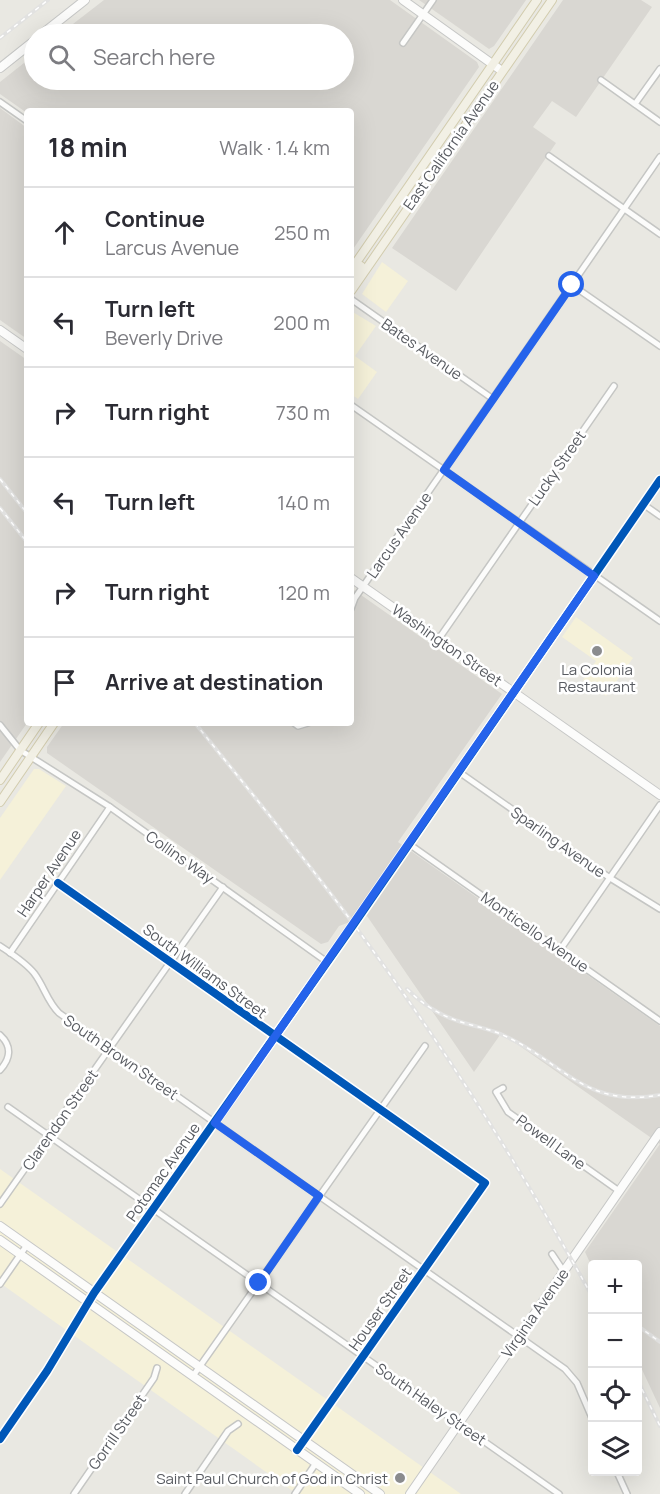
<!DOCTYPE html>
<meta charset="utf-8">
<style>
body{margin:0;font-family:Manrope,sans-serif;background:#f7f7f7;color:#2b2b33}
.controls{position:absolute;right:18px;bottom:18px;display:grid;overflow:hidden;border-radius:6px;box-shadow:0 6px 24px #0002}
.controls button{width:54px;height:54px;display:grid;place-items:center;padding:0;border:0;border-bottom:2px solid #e1e1e2;background:#fff;color:#2b2b33;font:30px sans-serif}
.stop{position:absolute;width:18px;height:18px;margin:-14px;border:4px solid #2563eb;border-radius:50%;background:#fff}
.stop.end{background:#2563eb;border-color:#fff;box-shadow:0 2px 6px #0008}
.list{margin:0;padding:0;list-style:none}
h2{display:flex;justify-content:space-between;align-items:center;height:78px;margin:0;padding:0 24px;font-size:26px}
h2 small{font-size:20px;font-weight:400;color:#7c7c81}
.list li{display:grid;grid-template-columns:39px 1fr auto;gap:18px;align-items:center;box-sizing:border-box;height:90px;padding:0 24px;border-top:2px solid #e1e1e2}
.list b{display:block;font-size:22px;white-space:nowrap}
.list p{margin:0;font-size:20px;white-space:nowrap;color:#7c7c81}
.list em{font-size:20px;font-style:normal;color:#7c7c81}
.icon{flex:none;width:33px;height:33px;fill:none;stroke:currentColor;stroke-width:2;stroke-linecap:round;stroke-linejoin:round}
.map{position:relative;flex:none;width:660px;height:1494px;overflow:hidden}
.search{position:absolute;background:#fff;box-shadow:0 6px 24px #0002;left:24px;top:24px;width:330px;height:66px;display:flex;align-items:center;gap:15px;box-sizing:border-box;padding:0 21px;border-radius:33px;color:#7c7c81;font-size:22px}
.panel{position:absolute;background:#fff;box-shadow:0 6px 24px #0002;left:24px;top:108px;width:330px;height:618px;border-radius:6px}
.map>svg:first-child{display:block}
.commercial{fill:#f5f1d9}
.industrial{fill:#d9d7d2}
.lines{fill:none;stroke-linecap:round;stroke-linejoin:round}
.street-casing{stroke:#c5c6c4;stroke-width:8}
.secondary-casing{stroke:#c6c7c6;stroke-width:10}
.primary-casing{stroke:#d2ccae;stroke-width:10}
.street{stroke:#fcfcfb;stroke-width:5}
.secondary{stroke:#fcfcfb;stroke-width:8}
.primary{stroke:#f2f0e5;stroke-width:8}
.rail-casing{stroke:#e2e2e1;stroke-width:4}
.rail{stroke:#fff;stroke-width:1.5;stroke-dasharray:4.5;stroke-linecap:butt}
.cycleway-casing{stroke:#fff;stroke-width:11}
.cycleway{stroke:#0057b8;stroke-width:8}
.route{stroke:#2563eb;stroke-width:8}
.poi-dot{fill:#8b8c8e;stroke:#fff;stroke-width:2}
.labels{text-anchor:middle;dominant-baseline:central;stroke-width:5;stroke-linejoin:round;paint-order:stroke}
.street-label{font-size:15px;fill:#585b61;stroke:#fff}
.poi-label{font-size:15px;fill:#585b61;stroke:#fff}
</style>
<div class="map">
<svg width="660" height="1494" viewBox="0 0 660 1494">
<rect width="100%" height="100%" fill="#e9e8e2"/>
<g class="commercial">
<path d="M382 262 408 281 386 312 362 294Z"/>
<path d="M351 311 376 326 355 356 377 372 358 399 351 394Z"/>
<path d="M576 617 633 658 606 696 583 680 596 661 562 637Z"/>
<path d="M34 769H39L66 786 0 880V818Z"/>
<path d="M0 1169 461 1494H297L0 1283Z"/>
</g>
<g class="industrial">
<path d="M104 0H390L477 62 479 67 351 252V111H27V113L0 94V82L34 55V80H344V34H60Z"/>
<path d="M419 0H526L494 46 489 49Z"/>
<path d="M563 0H641L652 7 576 117 552 101 533 127 556 143 456 291 392 248Z"/>
<path d="M0 108 27 128V339L0 320Z"/>
<path d="M0 341 27 360V723L0 762Z"/>
<path d="M351 588 502 694 398 842 660 1026V1408L638 1361V1264H592V1267L585 1252 660 1144 517 1044 500 1035 474 1072 367 916 339 926 328 942 321 944 47 753V747L64 723H351Z"/>
</g>
<g class="lines">
<defs>
<g id="street">
<path d="M403 43 433 0"/>
<path d="M601 80 660 122"/>
<path d="M0 102 27 121"/>
<path d="M635 104 660 69"/>
<path d="M549 156 660 234"/>
<path d="M572 285 660 346"/>
<path d="M351 299 493 399"/>
<path d="M351 405 660 621"/>
<path d="M643 504 660 516"/>
<path d="M351 609 355 598 660 157"/>
<path d="M438 640 614 386"/>
<path d="M294 723 298 726 308 723"/>
<path d="M0 725 20 750 110 807 327 962"/>
<path d="M459 772 610 878 660 909"/>
<path d="M409 844 660 1021"/>
<path d="M58 883 485 1183 297 1450"/>
<path d="M0 946C12 954 25 962 34 973 44 986 47 1001 59 1013L565 1369 577 1383 592 1418"/>
<path d="M560 950 660 805"/>
<path d="M10 953 110 807"/>
<path d="M0 1035C12 1046 11 1058 0 1070"/>
<path d="M503 1088 496 1092 508 1112 619 1191"/>
<path d="M8 1107 559 1494"/>
<path d="M0 1204 223 887"/>
<path d="M552 1254 564 1272"/>
<path d="M0 1284 27 1245"/>
<path d="M193 1376 425 1046"/>
<path d="M0 1439 47 1371 94 1293 354 924 660 480"/>
<path d="M617 1472 627 1494"/>
<path d="M74 1494 154 1378 157 1368"/>
<path d="M185 1494 228 1431 238 1424"/>
<path d="M295 1494 316 1463"/>
</g>
<g id="secondary">
<path d="M403 0 502 71"/>
<path d="M42 34 85 0"/>
<path d="M0 68 34 41"/>
<path d="M0 330 27 349"/>
<path d="M351 578 660 795"/>
<path d="M0 1226 380 1494"/>
<path d="M0 1240 360 1494"/>
<path d="M410 1494 660 1132"/>
</g>
<g id="primary">
<path d="M351 270 537 0"/>
<path d="M351 280 361 266"/>
<path d="M351 291 552 0"/>
<path d="M0 780 39 723"/>
<path d="M0 802 54 723"/>
</g>
</defs>
<use href="#street" class="street-casing"/>
<use href="#secondary" class="secondary-casing"/>
<use href="#primary" class="primary-casing"/>
<use href="#street" class="street"/>
<use href="#secondary" class="secondary"/>
<use href="#primary" class="primary"/>
<defs>
<g id="rail">
<path d="M0 38 48 0"/>
<path d="M0 479 27 513"/>
<path d="M0 508 27 542"/>
<path d="M195 723C249 790 304 857 355 926 442 1044 521 1168 592 1296"/>
<path d="M407 989C422 1004 441 1016 461 1022 476 1027 491 1029 505 1036 564 1063 584 1108 660 1095"/>
<path d="M638 1326 660 1342"/>
<path d="M638 1381 660 1426"/>
</g>
</defs>
<use href="#rail" class="rail-casing"/>
<use href="#rail" class="rail"/>
<defs>
<g id="cycleway">
<path d="M58 883 485 1183 297 1450"/>
<path d="M0 1439 47 1371 94 1293 354 924 660 480"/>
</g>
</defs>
<use href="#cycleway" class="cycleway-casing"/>
<use href="#cycleway" class="cycleway"/>
</g>
<g class="lines">
<path class="route" d="M259 1283 319 1196 215 1123 594 576 444 470 572 285"/>
</g>
<g class="poi-dot">
<circle cx="597" cy="651" r="6"/>
<circle cx="400" cy="1478" r="6"/>
</g>
<g class="labels">
<g class="street-label">
<text transform="translate(451 145) rotate(-55)">East California Avenue</text>
<text transform="translate(422 349) rotate(35)">Bates Avenue</text>
<text transform="translate(557 468) rotate(-55)">Lucky Street</text>
<text transform="translate(399 535) rotate(-55)">Larcus Avenue</text>
<text transform="translate(447 645) rotate(35)">Washington Street</text>
<text transform="translate(558 842) rotate(35)">Sparling Avenue</text>
<text transform="translate(180 857) rotate(35)">Collins Way</text>
<text transform="translate(49 873) rotate(-56)">Harper Avenue</text>
<text transform="translate(535 932) rotate(35)">Monticello Avenue</text>
<text transform="translate(205 971) rotate(36)">South Williams Street</text>
<text transform="translate(121 1057) rotate(35)">South Brown Street</text>
<text transform="translate(60 1120) rotate(-55)">Clarendon Street</text>
<text transform="translate(551 1142) rotate(36)">Powell Lane</text>
<text transform="translate(163 1172) rotate(-55)">Potomac Avenue</text>
<text transform="translate(380 1309) rotate(-55)">Houser Street</text>
<text transform="translate(535 1313) rotate(-55)">Virginia Avenue</text>
<text transform="translate(431 1404) rotate(35)">South Haley Street</text>
<text transform="translate(117 1432) rotate(-55)">Gorrill Street</text>
</g>
<g class="poi-label">
<text x="597" y="669">La Colonia<tspan x="597" dy="17">Restaurant</tspan></text>
<text x="388" y="1478" text-anchor="end">Saint Paul Church of God in Christ</text>
</g>
</g>
</svg>
<div class="controls">
<button>+</button>
<button>−</button>
<button><svg class="icon" aria-label="locate" viewBox="0 0 24 24"><circle cx="12" cy="12" r="6"/><path d="M12 2v4M12 18v4M2 12h4M18 12h4"/></svg></button>
<button><svg class="icon" aria-label="layers" viewBox="0 0 24 24"><path d="M12 4l9 5-9 5-9-5zM3 14l9 5 9-5"/></svg></button>
</div>
<div class="stop" style="left:572px;top:285px"></div>
<div class="stop end" style="left:259px;top:1283px"></div>
<div class="search"><svg class="icon" aria-label="search" viewBox="0 0 24 24"><circle cx="10" cy="10" r="6"/><path d="M15 15l6 6"/></svg>Search here</div>
<section class="panel">
<h2>18 min<small>Walk · 1.4 km</small></h2>
<ul class="list">
<li><svg class="icon" aria-label="ahead" viewBox="0 0 24 24"><path d="M12 20V5M6 11l6-6 6 6"/></svg><div><b>Continue</b><p>Larcus Avenue</p></div><em>250 m</em></li>
<li><svg class="icon" aria-label="left" viewBox="0 0 24 24"><path d="M17 20v-9H6M10 6l-5 5 5 5"/></svg><div><b>Turn left</b><p>Beverly Drive</p></div><em>200 m</em></li>
<li><svg class="icon" aria-label="right" viewBox="0 0 24 24"><path d="M7 20v-9h11M14 6l5 5-5 5"/></svg><div><b>Turn right</b></div><em>730 m</em></li>
<li><svg class="icon" aria-label="left" viewBox="0 0 24 24"><path d="M17 20v-9H6M10 6l-5 5 5 5"/></svg><div><b>Turn left</b></div><em>140 m</em></li>
<li><svg class="icon" aria-label="right" viewBox="0 0 24 24"><path d="M7 20v-9h11M14 6l5 5-5 5"/></svg><div><b>Turn right</b></div><em>120 m</em></li>
<li><svg class="icon" aria-label="arrive" viewBox="0 0 24 24"><path d="M6 21V4h12l-3 4 3 4H6"/></svg><div><b>Arrive at destination</b></div></li>
</ul>
</section>
</div>
